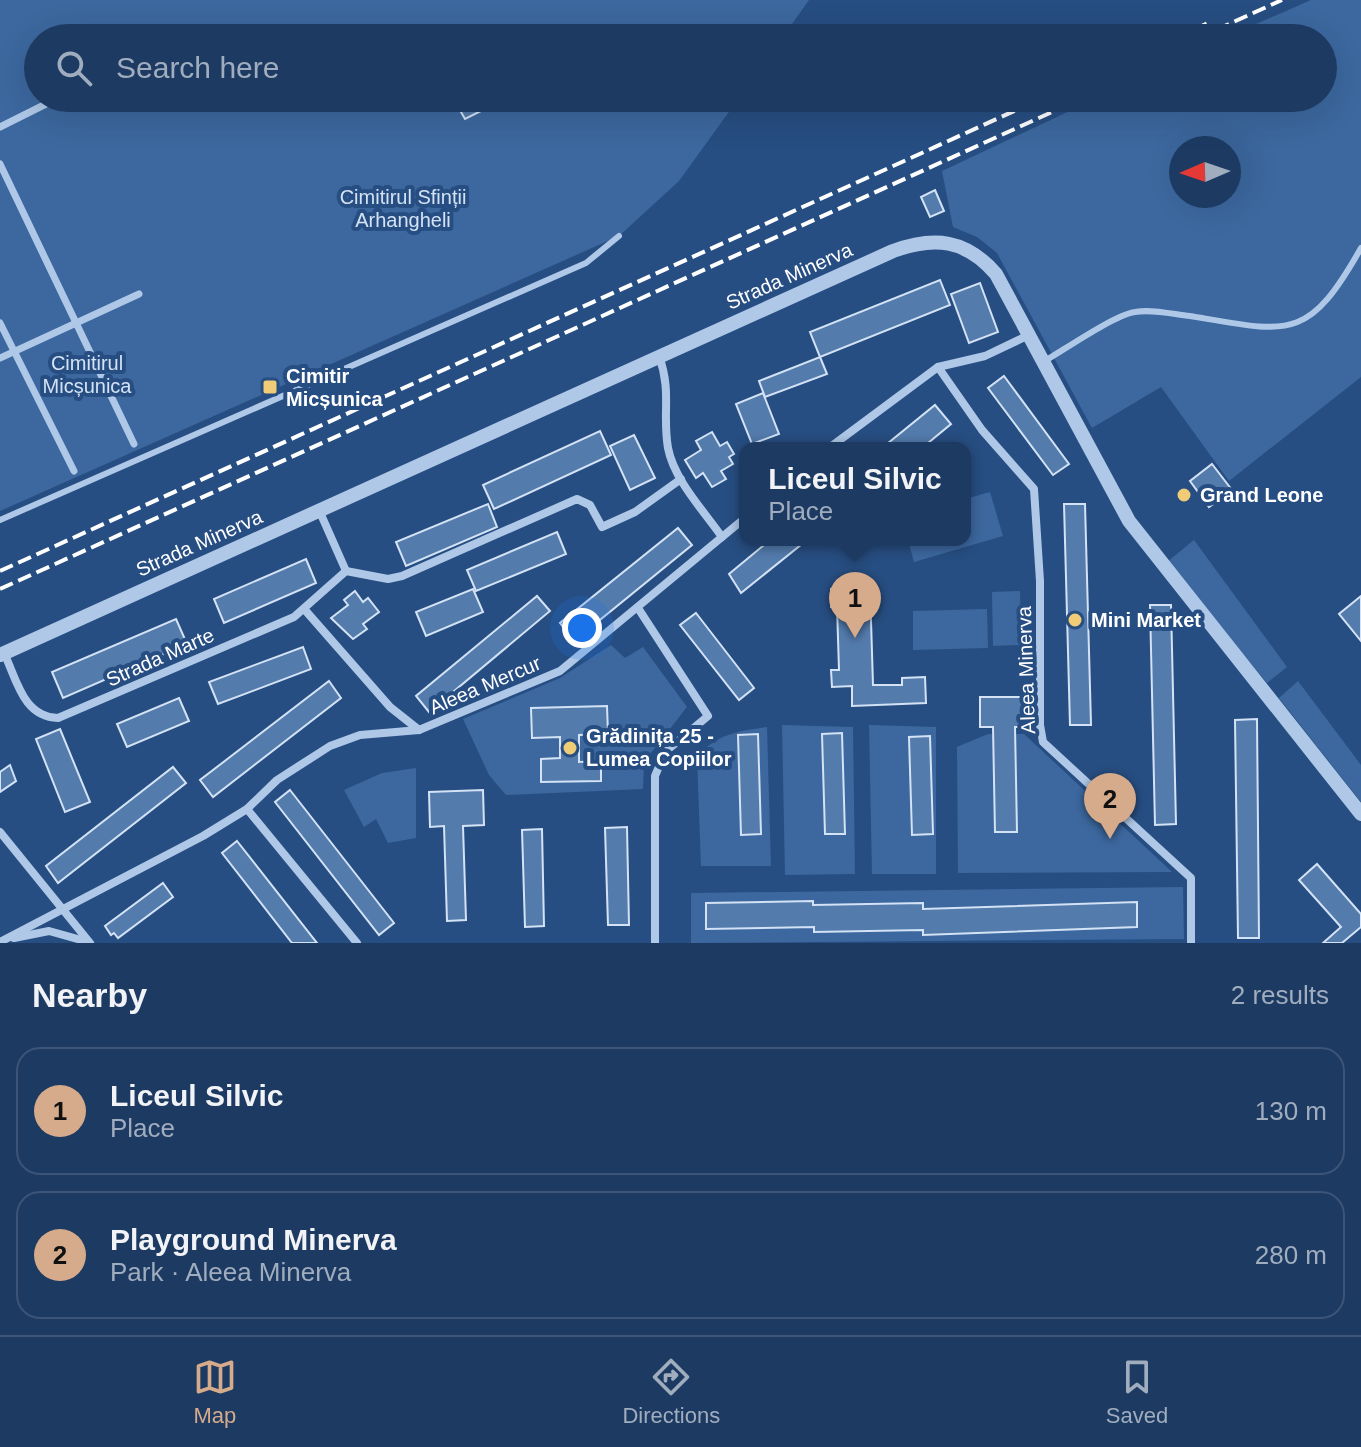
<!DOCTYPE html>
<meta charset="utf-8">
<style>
body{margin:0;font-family:Helvetica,sans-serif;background:#2a456b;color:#f1f3f6}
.compass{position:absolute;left:1169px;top:136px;width:72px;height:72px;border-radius:50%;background:#1d3a62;box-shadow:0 8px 32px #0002;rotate:268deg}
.you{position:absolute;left:582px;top:628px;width:28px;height:28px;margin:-20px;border:6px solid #fff;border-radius:50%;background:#1a73e8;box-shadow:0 0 0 12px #1a73e833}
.badge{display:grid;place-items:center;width:52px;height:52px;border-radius:50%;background:#d6ab8b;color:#111;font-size:26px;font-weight:700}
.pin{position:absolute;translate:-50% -66px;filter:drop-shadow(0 2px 4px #0008)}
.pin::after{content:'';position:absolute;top:42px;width:28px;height:24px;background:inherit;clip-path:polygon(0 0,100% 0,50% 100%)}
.popup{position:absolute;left:739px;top:442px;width:232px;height:104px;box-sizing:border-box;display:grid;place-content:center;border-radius:16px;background:#1d3a62;filter:drop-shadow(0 2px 6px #0005);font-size:26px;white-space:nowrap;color:#a0adbe}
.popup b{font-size:30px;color:#f1f3f6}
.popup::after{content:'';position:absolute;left:50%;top:100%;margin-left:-16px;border:16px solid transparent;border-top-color:#1d3a62}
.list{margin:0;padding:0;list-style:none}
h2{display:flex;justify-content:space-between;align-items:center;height:104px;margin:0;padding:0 32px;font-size:34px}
h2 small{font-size:26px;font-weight:400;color:#a0adbe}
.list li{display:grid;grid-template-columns:52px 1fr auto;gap:24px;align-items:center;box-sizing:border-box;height:128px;margin:0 16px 16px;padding:0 16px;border:2px solid #3b5477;border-radius:24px}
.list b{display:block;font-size:30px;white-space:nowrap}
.list p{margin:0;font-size:26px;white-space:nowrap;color:#a0adbe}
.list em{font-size:26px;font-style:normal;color:#a0adbe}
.icon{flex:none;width:44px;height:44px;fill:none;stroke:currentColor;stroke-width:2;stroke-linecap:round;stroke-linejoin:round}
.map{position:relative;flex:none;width:1361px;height:943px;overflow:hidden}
.search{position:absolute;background:#1d3a62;box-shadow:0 8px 32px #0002;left:24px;right:24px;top:24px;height:88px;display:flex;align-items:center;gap:20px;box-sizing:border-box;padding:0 28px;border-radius:44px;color:#a0adbe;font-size:30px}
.sheet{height:392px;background:#1d3a62}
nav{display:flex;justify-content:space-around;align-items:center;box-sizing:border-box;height:112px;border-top:2px solid #3b5477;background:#1d3a62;font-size:22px;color:#a0adbe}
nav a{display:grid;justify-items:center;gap:4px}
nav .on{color:#d6ab8b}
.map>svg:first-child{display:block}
.green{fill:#3c689f;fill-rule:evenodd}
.building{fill:#537bac;stroke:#d3e2f5;stroke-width:2}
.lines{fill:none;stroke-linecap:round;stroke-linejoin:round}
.service{stroke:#afc8e7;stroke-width:6}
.pedestrian{stroke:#afc8e7;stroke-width:7}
.minor{stroke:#afc8e7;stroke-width:8}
.tertiary{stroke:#afc8e7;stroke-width:14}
.rail{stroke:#fff;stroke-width:4;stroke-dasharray:14 6;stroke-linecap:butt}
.poi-dot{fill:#efcc75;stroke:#274e82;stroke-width:3}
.labels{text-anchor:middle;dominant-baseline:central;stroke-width:8;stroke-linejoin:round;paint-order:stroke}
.park-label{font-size:20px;fill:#d3e2f5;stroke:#274e82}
.street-label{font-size:20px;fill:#fff;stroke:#274e82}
.poi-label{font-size:20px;font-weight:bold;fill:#fff;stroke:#274e82;text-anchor:start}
</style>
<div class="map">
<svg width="1361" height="943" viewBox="0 0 1361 943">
<rect width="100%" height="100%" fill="#274e82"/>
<g class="green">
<path d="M0 0H809L782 38H38V98H739L679 181 619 236 0 511Z"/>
<path d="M1311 0H1361V377L1229 481 1161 387 1092 428 997 253 977 237 953 227 942 171 1097 98H1323V38H1224ZM1181 148H1229V196H1181Z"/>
<path d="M990 492 1003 536 914 562 908 540H965V499Z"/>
<path d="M1194 540 1287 667 1267 683 1167 562Z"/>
<path d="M1020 591 1021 645 993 646 992 592Z"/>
<path d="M987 609 988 648 913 650V611Z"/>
<path d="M611 645 625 658 643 647 687 707 644 762 643 789 506 795 489 775 463 719 560 678Z"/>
<path d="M1298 681 1361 765V802L1279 698Z"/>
<path d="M782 725 853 727 855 874 785 875Z"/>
<path d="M869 725 936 727V874H872Z"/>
<path d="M767 727 771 866H701L697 757C716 734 738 731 767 727Z"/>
<path d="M988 734H1024L1172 872 958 873 957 747Z"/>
<path d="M416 768V838L388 843 376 819 364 827 344 790 382 773Z"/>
<path d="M1183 887 1184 939 691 943V893Z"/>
</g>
<g class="building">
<path d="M453 98H476L481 111 465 119Z"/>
<path d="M935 190 944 211 930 217 921 197Z"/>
<path d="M940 280 950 305 820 357 810 332Z"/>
<path d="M980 283 998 332 969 343 951 294Z"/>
<path d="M820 357 827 374 765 397 759 381Z"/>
<path d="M1004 376 1069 464 1053 475 988 388Z"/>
<path d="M763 393 779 434 752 444 736 404Z"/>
<path d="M935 405 951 424 922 448H882Z"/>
<path d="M600 431 611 455 494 509 483 485Z"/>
<path d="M712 432 720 446 727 442 734 454 729 457 733 464 721 471 726 479 712 487 703 473 696 478 685 460 701 450 696 441Z"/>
<path d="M634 435 655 478 630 490 610 446Z"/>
<path d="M1212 464 1232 490 1209 507 1190 481Z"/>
<path d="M488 504 497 527 406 566 396 542Z"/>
<path d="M1064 504H1085L1091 725H1070Z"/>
<path d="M678 528 692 545 574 641 560 623Z"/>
<path d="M557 532 566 554 476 591 467 570Z"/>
<path d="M770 540H807L741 593 729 574Z"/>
<path d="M306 559 316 583 224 623 214 599Z"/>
<path d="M870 588 873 685H902V678L925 677 926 703 852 706V686L832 687 831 670H839L837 607H831V589Z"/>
<path d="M473 589 483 612 426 636 416 612Z"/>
<path d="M355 591 363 602 368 598 379 612 363 624 367 629 353 639 331 618 348 605 344 600Z"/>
<path d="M537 596 550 611 429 712 416 696Z"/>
<path d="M1361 596V641L1339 614Z"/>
<path d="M1150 605H1171L1176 824 1155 825Z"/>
<path d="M696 613 754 688 739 700 680 625Z"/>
<path d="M176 619 187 644 63 698 52 672Z"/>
<path d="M303 647 311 669 218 704 209 682Z"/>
<path d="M329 681 341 698 213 797 200 780Z"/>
<path d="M980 697H1033V727H1015L1017 832H995L993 727H980Z"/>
<path d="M179 698 189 721 127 747 117 724Z"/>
<path d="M607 706 608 734 579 735V762L601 761V781L541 782V759L560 758V737L532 738 531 708Z"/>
<path d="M1257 719 1259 938H1238L1235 720Z"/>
<path d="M60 729 90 802 65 812 36 739Z"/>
<path d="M842 733 845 834H825L822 734Z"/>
<path d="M758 734 761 834 741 835 738 735Z"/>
<path d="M930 736 933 834 912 835 909 737Z"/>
<path d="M10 765 16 781 0 792V772Z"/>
<path d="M173 767 186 783 58 883 46 866Z"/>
<path d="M290 790 394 923 379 935 275 802Z"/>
<path d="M483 790 484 825 463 826 466 920 447 921 444 826 430 827 429 792Z"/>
<path d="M627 827 629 925H608L605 828Z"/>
<path d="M542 829 544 926 525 927 522 830Z"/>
<path d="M237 841 317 943H292L222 853Z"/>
<path d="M1317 864 1361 914V927L1342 943H1323L1341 927 1299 880Z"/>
<path d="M163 883 173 897 118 938 114 933 111 935 105 926Z"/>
<path d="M813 901V905L923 903V909L1137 902V927L923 935V930L814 932V927L706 929V903Z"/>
</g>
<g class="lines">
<g class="service">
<path d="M1043 362C1064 350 1114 315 1135 312 1153 309 1172 314 1190 316 1290 333 1308 342 1361 248"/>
<path d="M0 520 586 263 619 236"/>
</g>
<g class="pedestrian">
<path d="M0 127 48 103"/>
<path d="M0 164 134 444"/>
<path d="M0 323 74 471"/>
<path d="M0 358 139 294"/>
</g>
<g class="minor">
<path d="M659 356C672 392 662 413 668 448 674 480 704 511 722 537"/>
<path d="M938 367 982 430 1034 489 1040 581V725L1043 742 1191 878V943"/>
<path d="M829 448 938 367 985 356 1029 335"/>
<path d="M319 510 346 571"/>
<path d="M638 608 708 716 665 752 655 776V943"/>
<path d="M305 610 390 707 419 730"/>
<path d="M4 653C17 680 23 717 58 718L294 617 346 571 388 579 402 576 577 499 590 505 602 527 635 512 681 479"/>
<path d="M247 809 357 943"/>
<path d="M0 832 90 943"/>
<path d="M14 938 49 931 85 941"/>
<path d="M0 942 203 836 247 809 277 780 330 746 360 735 419 730 560 671 745 518"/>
</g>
<path class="tertiary" d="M0 655 893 251C934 236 966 239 996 274L1129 521 1361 814"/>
<g class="rail">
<path d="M1176 38 1208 23"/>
<path d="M1198 38 1282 0"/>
<path d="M0 571 1043 98"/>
<path d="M0 589 1083 98"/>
</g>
</g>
<g class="poi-dot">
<rect x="262" y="379" width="16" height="16" rx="4"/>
<circle cx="1184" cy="495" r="8"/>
<circle cx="1075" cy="620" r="8"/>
<circle cx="570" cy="748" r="8"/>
</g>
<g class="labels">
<g class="park-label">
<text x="403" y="197">Cimitirul Sfinții<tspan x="403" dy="23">Arhangheli</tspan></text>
<text x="87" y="363">Cimitirul<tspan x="87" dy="23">Micșunica</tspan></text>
</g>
<g class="street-label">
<text transform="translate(789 276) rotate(-24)">Strada Minerva</text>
<text transform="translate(199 543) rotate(-24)">Strada Minerva</text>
<text transform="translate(160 657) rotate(-24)">Strada Marte</text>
<text transform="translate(1026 670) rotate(-92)">Aleea Minerva</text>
<text transform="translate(485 685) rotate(-23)">Aleea Mercur</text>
</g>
<g class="poi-label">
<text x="286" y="376">Cimitir<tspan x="286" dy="23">Micșunica</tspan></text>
<text x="1200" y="495">Grand Leone</text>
<text x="1091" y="620">Mini Market</text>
<text x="586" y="736">Grădinița 25 -<tspan x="586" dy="23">Lumea Copiilor</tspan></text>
</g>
</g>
</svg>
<svg class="compass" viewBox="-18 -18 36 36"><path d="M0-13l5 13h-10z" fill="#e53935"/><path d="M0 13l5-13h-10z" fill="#a0adbe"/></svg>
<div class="you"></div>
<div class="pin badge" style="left:855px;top:638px">1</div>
<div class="popup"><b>Liceul Silvic</b>Place</div>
<div class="pin badge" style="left:1110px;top:839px">2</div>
<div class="search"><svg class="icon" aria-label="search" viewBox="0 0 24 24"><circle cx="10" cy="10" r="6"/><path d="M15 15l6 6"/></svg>Search here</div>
</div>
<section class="sheet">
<h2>Nearby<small>2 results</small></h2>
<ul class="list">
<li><span class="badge">1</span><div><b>Liceul Silvic</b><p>Place</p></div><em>130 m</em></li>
<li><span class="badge">2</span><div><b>Playground Minerva</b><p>Park · Aleea Minerva</p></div><em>280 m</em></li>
</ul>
</section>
<nav>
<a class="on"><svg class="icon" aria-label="map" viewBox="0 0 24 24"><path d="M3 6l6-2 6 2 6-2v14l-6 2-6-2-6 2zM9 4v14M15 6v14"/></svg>Map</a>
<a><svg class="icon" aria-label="directions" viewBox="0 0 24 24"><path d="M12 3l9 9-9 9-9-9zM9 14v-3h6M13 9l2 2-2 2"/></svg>Directions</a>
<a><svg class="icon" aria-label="saved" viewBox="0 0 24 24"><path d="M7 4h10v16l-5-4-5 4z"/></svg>Saved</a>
</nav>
